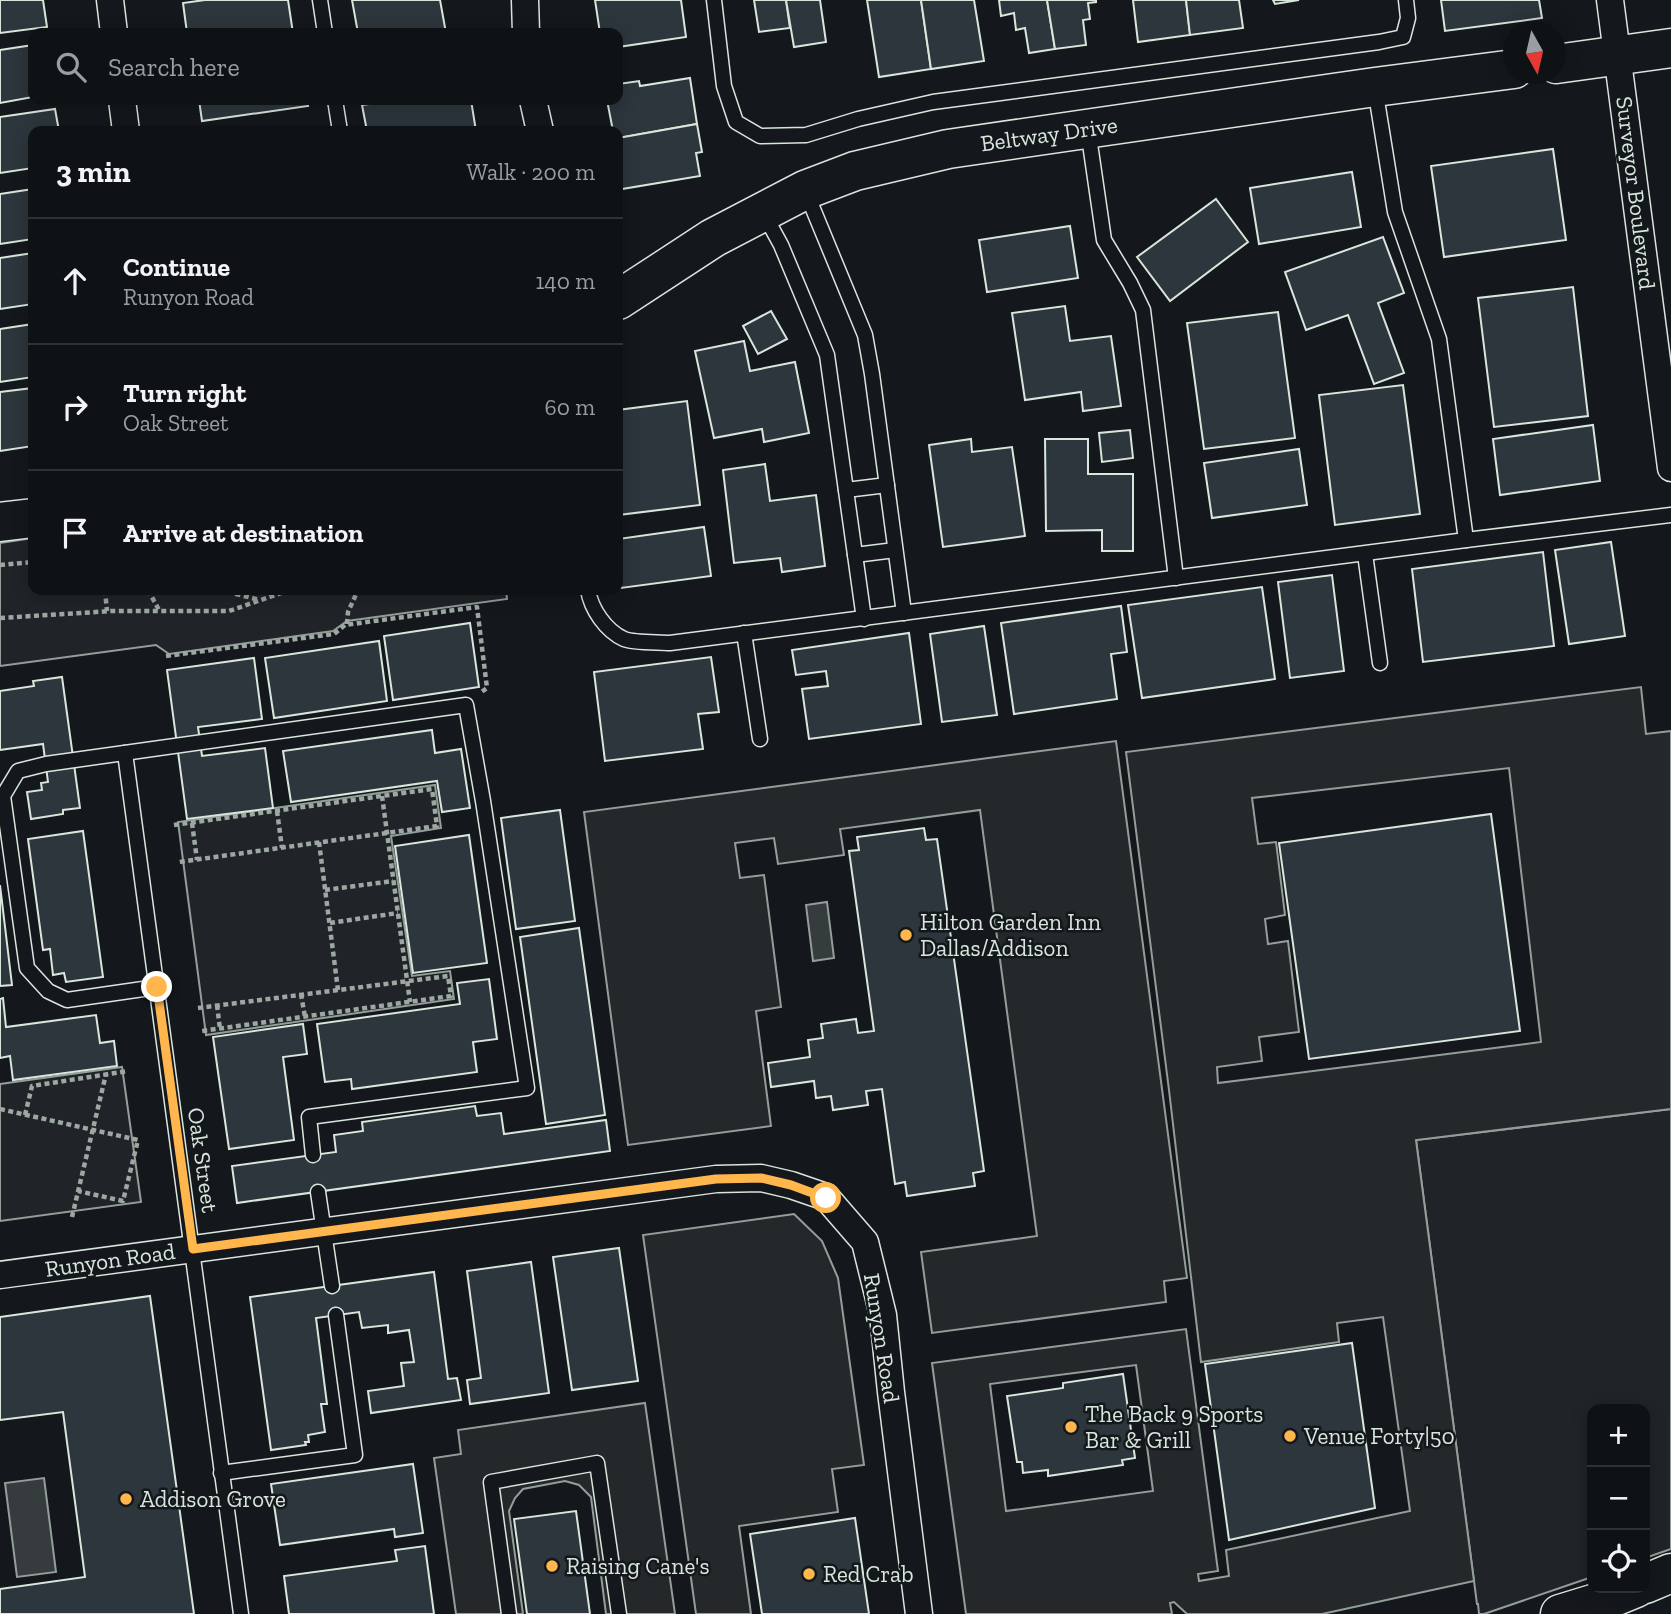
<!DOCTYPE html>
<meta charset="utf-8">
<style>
body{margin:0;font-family:"Zilla Slab",serif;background:#1d2022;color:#f1f3f6}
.controls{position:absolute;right:21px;bottom:21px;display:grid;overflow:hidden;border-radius:14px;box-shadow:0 4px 18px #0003}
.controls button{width:63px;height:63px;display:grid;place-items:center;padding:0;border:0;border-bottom:2px solid #2f3234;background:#0f1215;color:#f1f3f6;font:35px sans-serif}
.compass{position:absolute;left:1503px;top:21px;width:63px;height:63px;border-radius:50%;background:#0f1215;box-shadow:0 4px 18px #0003;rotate:172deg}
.stop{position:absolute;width:21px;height:21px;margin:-16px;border:5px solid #ffb74d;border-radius:50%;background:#fff}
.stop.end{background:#ffb74d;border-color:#fff;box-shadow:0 2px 7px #0008}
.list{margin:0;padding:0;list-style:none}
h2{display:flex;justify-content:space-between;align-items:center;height:91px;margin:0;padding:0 28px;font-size:30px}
h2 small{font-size:23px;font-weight:400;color:#9b9ea0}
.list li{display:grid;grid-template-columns:46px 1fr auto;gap:21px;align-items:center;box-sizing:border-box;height:126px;padding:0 28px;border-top:2px solid #2f3234}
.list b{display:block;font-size:26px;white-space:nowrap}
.list p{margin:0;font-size:23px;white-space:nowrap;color:#9b9ea0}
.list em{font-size:23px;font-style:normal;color:#9b9ea0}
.icon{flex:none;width:38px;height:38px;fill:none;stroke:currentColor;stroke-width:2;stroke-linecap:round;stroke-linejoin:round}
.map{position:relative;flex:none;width:1671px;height:1614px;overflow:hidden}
.search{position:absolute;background:#0f1215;box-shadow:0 4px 18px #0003;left:28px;top:28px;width:595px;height:77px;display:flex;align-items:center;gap:18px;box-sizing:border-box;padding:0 24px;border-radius:14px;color:#9b9ea0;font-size:26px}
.panel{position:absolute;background:#0f1215;box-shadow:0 4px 18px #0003;left:28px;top:126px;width:595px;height:469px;border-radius:14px}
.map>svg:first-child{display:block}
.green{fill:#202428;stroke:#939e99;stroke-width:2}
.parking{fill:#24282b;stroke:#939e99;stroke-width:2;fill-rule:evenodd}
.water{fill:#363b3e;stroke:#939e99;stroke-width:2}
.building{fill:#2c363c;stroke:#d8e6dc;stroke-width:2}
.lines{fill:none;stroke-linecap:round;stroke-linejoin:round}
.lane-casing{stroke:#d8e6dc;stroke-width:17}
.street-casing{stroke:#d8e6dc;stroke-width:29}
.secondary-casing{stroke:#d8e6dc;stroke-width:41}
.primary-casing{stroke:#d8e6dc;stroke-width:41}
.path{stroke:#9da8a2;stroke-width:4.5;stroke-dasharray:5 3.5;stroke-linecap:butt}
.lane{stroke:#14181c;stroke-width:14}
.street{stroke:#14181c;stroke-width:26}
.secondary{stroke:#14181c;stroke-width:38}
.primary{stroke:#14181c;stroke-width:38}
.route{stroke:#ffb74d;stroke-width:9}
.poi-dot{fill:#ffb74d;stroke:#14181c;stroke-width:2.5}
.labels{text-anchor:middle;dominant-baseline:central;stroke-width:5;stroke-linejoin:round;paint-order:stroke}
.street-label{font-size:23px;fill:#d8e6dc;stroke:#14181c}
.poi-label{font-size:23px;fill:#d8e6dc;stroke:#14181c;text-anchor:start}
</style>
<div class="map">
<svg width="1671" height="1614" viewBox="0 0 1671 1614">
<rect width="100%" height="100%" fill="#14181c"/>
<g class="green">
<path d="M33 538V590H506L507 599 347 621 333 631 169 654 156 645 0 666V543Z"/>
<path d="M435 785 441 828 391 836 412 976 450 971 454 999 206 1035 178 822Z"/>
<path d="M122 1067 141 1202 0 1221V1084Z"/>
<path d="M1671 1109V1549L1645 1558V1409H1592V1577L1484 1614H1479L1478 1604H1477L1416 1140Z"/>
</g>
<g class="parking">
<path d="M1641 687 1646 734 1671 731V1109L1416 1140 1474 1581 1322 1614H1187L1174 1602 1170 1603 1172 1614H966L932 1363 1186 1329 1218 1571 1198 1574 1199 1581 1229 1576 1226 1550 1410 1511 1383 1317 1337 1323 1339 1342 1201 1362 1169 1090 1126 752ZM1509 768 1541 1042 1218 1083 1217 1067 1262 1061 1259 1037 1299 1032 1288 941 1268 944 1265 919 1285 915 1276 842 1258 844 1252 798ZM1136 1365 1153 1491 1006 1511 990 1384Z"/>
<path d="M1116 741 1187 1278 1164 1281 1166 1302 932 1333 921 1252 1037 1236 980 810 840 829 844 855 778 864 774 838 735 843 740 878 764 875 781 1007 756 1011 771 1126 628 1145 584 812Z"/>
<path d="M794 1214 822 1241 838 1278 864 1465 832 1469 838 1512 739 1526 751 1614H696L643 1235Z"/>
<path d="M645 1403 675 1614H606L591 1497 579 1485 565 1481 523 1489 515 1498 509 1511 523 1614H456L434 1458 461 1454 458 1430Z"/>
</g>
<g class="water">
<path d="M827 902 834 958 813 961 806 905Z"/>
<path d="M44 1478 56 1572 17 1577 5 1483Z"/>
</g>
<g class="building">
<path d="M0 0H43L47 27 0 33Z"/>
<path d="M205 0H288L293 33H187L183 3Z"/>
<path d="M352 0H440L446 33H358Z"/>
<path d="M595 0H681L686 37 618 47V33H600Z"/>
<path d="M754 0H786L790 28 759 32Z"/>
<path d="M786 0H820L826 42 794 47Z"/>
<path d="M867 0H921L931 69 879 77Z"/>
<path d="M921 0H974L984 61 931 69Z"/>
<path d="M999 0H1047L1055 49 1029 53 1025 28 1016 30 1014 13 1001 16Z"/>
<path d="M1047 0H1096V2L1088 3 1090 19 1083 20 1086 45 1055 49Z"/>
<path d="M1133 0H1186L1190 35 1138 42Z"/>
<path d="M1186 0H1239L1243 28 1190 35Z"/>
<path d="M1273 0H1299L1275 4Z"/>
<path d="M1441 0H1539L1542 18 1445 31Z"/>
<path d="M33 45V97L0 103V50Z"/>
<path d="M690 78 697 124 618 138V131H613L607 100H618V84L639 81 640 86Z"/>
<path d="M199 100H307L308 106 202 121Z"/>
<path d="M369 100H398L370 105Z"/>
<path d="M398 100H471L476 131H367L362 105Z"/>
<path d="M55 109 59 131H33V168L0 173V117Z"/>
<path d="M697 124 702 152 696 153 700 176 622 189 618 162V138Z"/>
<path d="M1553 149 1566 240 1444 257 1431 166Z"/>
<path d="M1352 172 1361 227 1259 244 1250 188Z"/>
<path d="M33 189V239L0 244V194Z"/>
<path d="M1216 199 1248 242 1170 301 1137 257Z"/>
<path d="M1070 226 1078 278 987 292 979 240Z"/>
<path d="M1383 237 1404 293 1378 303 1404 373 1374 384 1348 315 1306 330 1285 272Z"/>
<path d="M33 253V304L0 309V258Z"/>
<path d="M1573 287 1588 416 1494 427 1478 298Z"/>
<path d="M1065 306 1070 341 1111 336 1121 406 1083 411 1081 392 1025 400 1012 313Z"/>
<path d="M771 311 787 339 758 354 743 326Z"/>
<path d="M1278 312 1295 438 1204 449 1187 323Z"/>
<path d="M33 324V377L0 382V329Z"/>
<path d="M744 341 750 371 795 362 809 433 764 442 762 429 714 438 695 351Z"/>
<path d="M1403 385 1420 514 1335 525 1319 395Z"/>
<path d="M33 388V446L0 451V392Z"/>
<path d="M687 401 700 505 618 515V410Z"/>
<path d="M1593 425 1600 481 1500 495 1493 439Z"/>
<path d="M1130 430 1133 458 1102 462 1099 433Z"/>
<path d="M971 439 972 452 1012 447 1025 536 943 547 929 445Z"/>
<path d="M1045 439H1088V474H1133V551H1102V530L1046 531Z"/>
<path d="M1299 449 1307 505 1212 518 1204 463Z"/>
<path d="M765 464 770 501 816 495 825 566 782 572 780 558 734 563 723 470Z"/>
<path d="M704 527 711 576 621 588 618 564V539Z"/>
<path d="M1611 542 1625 636 1569 644 1555 550Z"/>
<path d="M1543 552 1554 646 1423 662 1412 569Z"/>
<path d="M1332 575 1344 671 1290 678 1278 582Z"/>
<path d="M1262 587 1275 679 1142 698 1128 605Z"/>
<path d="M1121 606 1127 652 1111 654 1117 699 1014 714 1001 623Z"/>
<path d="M470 623 479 687 393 700 384 636Z"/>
<path d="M984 626 997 715 942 722 930 634Z"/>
<path d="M909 633 921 724 809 739 802 689 828 686 826 671 796 675 792 650Z"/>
<path d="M379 641 387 701 274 718 265 658Z"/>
<path d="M711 657 719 712 698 714 703 749 605 761 594 672Z"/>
<path d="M254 658 262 719 198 727 202 756 265 748 273 808 187 819 167 670Z"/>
<path d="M62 677 80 808 63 810V814L31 819 27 792 42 790 41 783 48 782 43 744 0 750V691L34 686 33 681Z"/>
<path d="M432 730 435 753 461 749 470 808 442 812 437 781 291 802 283 751Z"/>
<path d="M560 810 575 921 516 929 501 818Z"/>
<path d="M1491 814 1520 1031 1309 1059 1279 843Z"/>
<path d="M924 828 926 840 937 839 984 1171 973 1173 975 1186 907 1196 905 1182 895 1184 882 1089 866 1091 868 1105 833 1110 831 1096 816 1098 814 1081 771 1087 768 1063 810 1057 808 1040 823 1038 821 1024 856 1019 858 1033 874 1031 849 851 859 850 857 837Z"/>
<path d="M83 831 103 977 66 982 64 973 53 975 50 949 43 950 28 839Z"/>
<path d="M469 835 487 963 413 973 395 846Z"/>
<path d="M0 885 12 985 0 986Z"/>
<path d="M579 928 605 1115 546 1124 520 937Z"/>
<path d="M489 979 497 1039 473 1042 477 1072 352 1089 351 1079 325 1082 317 1024 460 1004 457 983Z"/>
<path d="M3 998 6 1027 96 1015 100 1043 114 1041 117 1066 13 1080 10 1056 0 1058V999Z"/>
<path d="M303 1024 307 1054 283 1057 294 1140 229 1149 213 1037Z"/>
<path d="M475 1106 477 1116 501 1113 504 1134 606 1120 610 1151 237 1203 232 1166 336 1152 334 1135 363 1131 362 1122Z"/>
<path d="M619 1248 638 1381 572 1390 553 1257Z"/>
<path d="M531 1262 549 1393 470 1404 467 1380 481 1378 467 1271Z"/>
<path d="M434 1272 448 1379 457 1378 461 1400 371 1413 368 1391 404 1386 401 1363 414 1362 409 1330 388 1333V1325L362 1328 359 1312 316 1318 327 1404H321L325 1432 308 1435 309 1442H305L306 1445 271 1450 250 1297Z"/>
<path d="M150 1296 194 1614H0V1589L85 1577 63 1412 0 1420V1317Z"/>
<path d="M1352 1343 1375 1508 1229 1540 1205 1364Z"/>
<path d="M1123 1374 1135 1458 1122 1460 1123 1465 1048 1476V1470L1023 1473 1022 1462H1017L1007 1396 1063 1388V1383Z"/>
<path d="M413 1464 423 1533 395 1537 394 1529 280 1545 271 1484Z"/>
<path d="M576 1511 590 1614H527L514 1519Z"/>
<path d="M855 1518 869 1614H762L750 1534Z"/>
<path d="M425 1546 434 1614H289L284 1576 397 1561 395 1550Z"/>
</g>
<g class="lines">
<defs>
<g id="lane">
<path d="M320 0 325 33"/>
<path d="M714 0 724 86 736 122 760 136 806 135 858 119 933 102 1379 42 1403 37 1408 18 1406 0"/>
<path d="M1375 88 1395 212 1439 339 1466 540"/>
<path d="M335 100 340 131"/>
<path d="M1088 130 1104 240 1130 283 1143 310 1176 578"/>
<path d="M806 192 865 335 872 374 904 613"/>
<path d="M763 212 781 245 827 355 864 619"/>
<path d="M846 490 887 485"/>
<path d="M1365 554 1380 663"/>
<path d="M855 555 895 550"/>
<path d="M588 590C591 609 606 631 624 639 633 643 659 642 670 643L1466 540 1671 515"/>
<path d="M744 633 760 739"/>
<path d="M125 753 241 1614"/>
<path d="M157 987 67 1000 48 991 27 968 3 796 18 771 46 764 466 705 483 801 527 1088 309 1117 313 1155"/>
<path d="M318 1192 332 1286"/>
<path d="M221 1473 355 1455 336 1315"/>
<path d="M509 1614 491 1482 597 1463 619 1614"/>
</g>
<g id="street">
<path d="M110 0 114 33"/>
<path d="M525 0 526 33"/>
<path d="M1610 0 1671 468"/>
<path d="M122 100 126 131"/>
<path d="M533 100 540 131"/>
<path d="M0 1275 716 1179 761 1178 791 1185 826 1197 865 1242 883 1315 891 1392 919 1614"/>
</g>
<g id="secondary">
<path d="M1556 64 1671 48"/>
<path d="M618 300 713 238 805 190 855 171 948 149 1375 87 1514 69"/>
<path d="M0 522 33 518"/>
</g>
<g id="primary">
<path d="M1645 1584 1671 1573"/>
<path d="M1560 1614 1609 1599 1636 1588"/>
</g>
</defs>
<use href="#lane" class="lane-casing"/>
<use href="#street" class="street-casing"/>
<use href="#secondary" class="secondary-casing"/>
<use href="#primary" class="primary-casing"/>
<g class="path">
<path d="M0 565 33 562"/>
<path d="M105 590 107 611"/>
<path d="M148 590 159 610"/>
<path d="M228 590 236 594 260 600"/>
<path d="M0 618 112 611H229L290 590"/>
<path d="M347 624 348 612 358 590"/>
<path d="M166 656 334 634 345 625 477 607 487 688 480 693"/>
<path d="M382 796 410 1002"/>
<path d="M277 811 282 848"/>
<path d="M192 823 197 860"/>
<path d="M174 825 432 789 437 826 179 862"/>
<path d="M319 842 338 990"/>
<path d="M325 890 393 881"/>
<path d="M330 923 398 913"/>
<path d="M301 994 305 1017"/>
<path d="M217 1005 220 1029"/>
<path d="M198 1008 448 976 451 996 202 1031"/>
<path d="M0 1109 138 1140 123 1201 78 1191"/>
<path d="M25 1115 32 1086 128 1071"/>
<path d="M72 1217 106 1074"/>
</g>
<use href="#lane" class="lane"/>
<use href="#street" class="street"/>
<use href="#secondary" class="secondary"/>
<use href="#primary" class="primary"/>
</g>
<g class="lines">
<path class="route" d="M157 987 193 1249 716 1179 761 1178 791 1185 826 1198"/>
</g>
<g class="poi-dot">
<circle cx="906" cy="935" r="7"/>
<circle cx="1071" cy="1427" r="7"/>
<circle cx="1290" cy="1436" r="7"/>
<circle cx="126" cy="1499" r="7"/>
<circle cx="552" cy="1566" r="7"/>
<circle cx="809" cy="1574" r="7"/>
</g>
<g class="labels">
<g class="street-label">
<text transform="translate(1049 134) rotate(-8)">Beltway Drive</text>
<text transform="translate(1636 193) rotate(83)">Surveyor Boulevard</text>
<text transform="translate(203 1160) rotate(82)">Oak Street</text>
<text transform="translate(110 1260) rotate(-8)">Runyon Road</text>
<text transform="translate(882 1338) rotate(81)">Runyon Road</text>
</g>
<g class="poi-label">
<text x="920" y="922">Hilton Garden Inn<tspan x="920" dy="26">Dallas/Addison</tspan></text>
<text x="1085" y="1414">The Back 9 Sports<tspan x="1085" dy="26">Bar &amp; Grill</tspan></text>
<text x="1304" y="1436">Venue Forty|50</text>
<text x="140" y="1499">Addison Grove</text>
<text x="566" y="1566">Raising Cane's</text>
<text x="823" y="1574">Red Crab</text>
</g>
</g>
</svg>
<div class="controls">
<button>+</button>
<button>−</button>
<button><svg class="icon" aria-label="locate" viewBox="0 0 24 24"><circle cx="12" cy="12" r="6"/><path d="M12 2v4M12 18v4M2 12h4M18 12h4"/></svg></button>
</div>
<svg class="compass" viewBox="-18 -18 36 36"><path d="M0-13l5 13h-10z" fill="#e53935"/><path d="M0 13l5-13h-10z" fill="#9b9ea0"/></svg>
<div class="stop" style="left:826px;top:1198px"></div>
<div class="stop end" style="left:157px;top:987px"></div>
<div class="search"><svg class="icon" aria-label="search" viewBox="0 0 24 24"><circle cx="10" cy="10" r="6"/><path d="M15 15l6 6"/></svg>Search here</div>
<section class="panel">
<h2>3 min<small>Walk · 200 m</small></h2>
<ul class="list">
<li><svg class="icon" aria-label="ahead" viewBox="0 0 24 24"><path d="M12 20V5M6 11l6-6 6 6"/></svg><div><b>Continue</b><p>Runyon Road</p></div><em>140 m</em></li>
<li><svg class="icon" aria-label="right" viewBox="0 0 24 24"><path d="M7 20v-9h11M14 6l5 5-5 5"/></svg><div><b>Turn right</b><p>Oak Street</p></div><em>60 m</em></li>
<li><svg class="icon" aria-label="arrive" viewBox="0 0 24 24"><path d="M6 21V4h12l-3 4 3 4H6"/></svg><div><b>Arrive at destination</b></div></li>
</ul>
</section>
</div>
